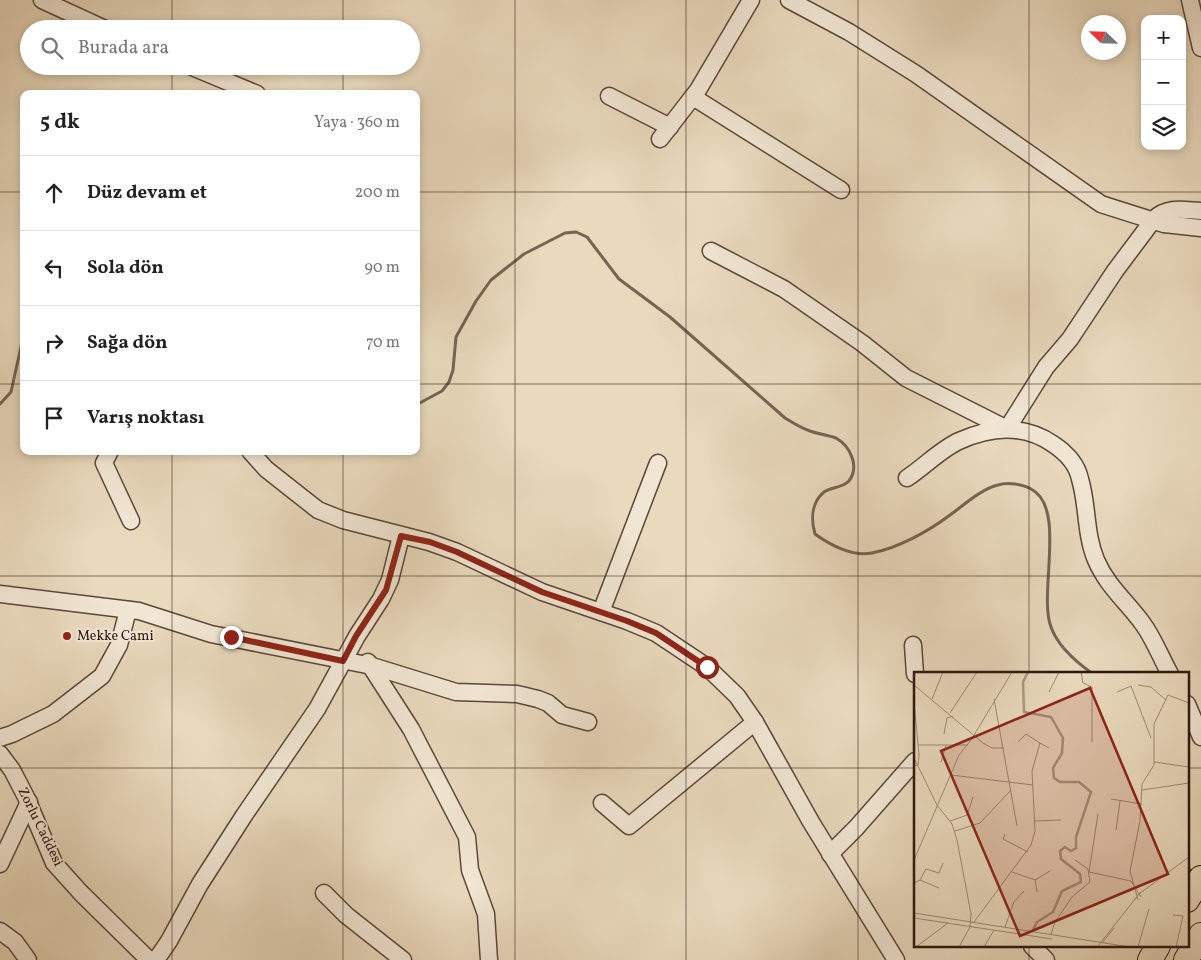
<!DOCTYPE html>
<html lang="tr">
<meta charset="utf-8">
<style>
body{margin:0;font-family:Vollkorn,serif;background:#f6f6f6;color:#222}
.controls{position:absolute;right:15px;top:15px;display:grid;overflow:hidden;border-radius:10px;box-shadow:0 2px 8px #0003}
.controls button{width:45px;height:45px;display:grid;place-items:center;padding:0;border:0;border-bottom:1px solid #e0e0e0;background:#fff;color:#222;font:25px sans-serif}
.compass{position:absolute;left:1081px;top:15px;width:45px;height:45px;border-radius:50%;background:#fff;box-shadow:0 2px 8px #0003;rotate:293deg}
.stop{position:absolute;width:15px;height:15px;margin:-11px;border:4px solid #8f2418;border-radius:50%;background:#fff}
.stop.end{background:#8f2418;border-color:#fff;box-shadow:0 1px 5px #0008}
.list{margin:0;padding:0;list-style:none}
h2{display:flex;justify-content:space-between;align-items:center;height:65px;margin:0;padding:0 20px;font-size:21px}
h2 small{font-size:16px;font-weight:400;color:#767676}
.list li{display:grid;grid-template-columns:32px 1fr auto;gap:15px;align-items:center;box-sizing:border-box;height:75px;padding:0 20px;border-top:1px solid #e0e0e0}
.list b{display:block;font-size:19px;white-space:nowrap}
.list em{font-size:16px;font-style:normal;color:#767676}
.icon{flex:none;width:28px;height:28px;fill:none;stroke:currentColor;stroke-width:2;stroke-linecap:round;stroke-linejoin:round}
.map{position:relative;flex:none;width:1201px;height:960px;overflow:hidden}
.search{position:absolute;background:#fff;box-shadow:0 2px 8px #0003;left:20px;top:20px;width:400px;height:55px;display:flex;align-items:center;gap:12px;box-sizing:border-box;padding:0 18px;border-radius:28px;color:#767676;font-size:19px}
.panel{position:absolute;background:#fff;box-shadow:0 2px 8px #0003;left:20px;top:90px;width:400px;height:365px;border-radius:10px}
.map>svg:first-child{display:block}
.lines{fill:none;stroke-linecap:round;stroke-linejoin:round}
.stream{stroke:#776454;stroke-width:3}
.minor-casing{stroke:#5c483a;stroke-width:19}
.highway-casing{stroke:#2d170e;stroke-width:26}
.minor{stroke:#f1e6d4;stroke-width:16}
.highway{stroke:#e9d9bd;stroke-width:24}
.route{stroke:#8f2418;stroke-width:6}
.grid{fill:none;stroke:#2d170e;stroke-width:1;stroke-opacity:0.55}
.poi-dot{fill:#8f2418;stroke:#f1e6d4;stroke-width:2}
.labels{text-anchor:middle;dominant-baseline:central;stroke-width:4;stroke-linejoin:round;paint-order:stroke}
.poi-label{font-size:14px;fill:#2d170e;stroke:#f1e6d4;text-anchor:start}
.street-label{font-size:14px;fill:#2d170e;stroke:#f1e6d4}
.inset-river{fill:none;stroke:#a99782;stroke-width:2.5}
.inset-road{fill:none;stroke:#9e8b77;stroke-width:1}
.view{fill:#8f2418;fill-opacity:0.15;stroke:#8f2418;stroke-width:2.5}
.inset-edge{fill:none;stroke:#2d170e;stroke-width:2.5}
</style>
<div class="map">
<svg width="1201" height="960" viewBox="0 0 1201 960">
<rect width="100%" height="100%" fill="#e9d9bd"/>
<filter id="stains"><feTurbulence type="fractalNoise" baseFrequency=".004" numOctaves="4"/><feColorMatrix values="0 0 0 0 .2 0 0 0 0 .09 0 0 0 0 .02 0 0 0 .5 -.17"/></filter>
<radialGradient id="worn" r=".72"><stop offset=".6" stop-color="#630" stop-opacity="0"/><stop offset="1" stop-color="#630" stop-opacity=".3"/></radialGradient>
<g class="lines">
<g class="stream">
<path d="M0 404 11 392 24 333"/>
<path d="M416 405 442 391 449 382 453 370 456 337 476 301 491 280 524 254 565 233 576 232 587 237 619 279 670 317 785 418C793 423 801 428 810 431 818 434 828 435 836 438 850 446 860 466 849 481 842 488 831 487 824 492 811 503 811 520 815 534 830 545 853 557 872 553 898 548 929 531 950 515 964 505 981 489 998 485 1007 482 1023 484 1031 489 1067 507 1038 594 1051 627 1058 647 1076 662 1093 674"/>
<path d="M1187 868 1194 872"/>
</g>
<defs>
<g id="minor">
<path d="M42 0 105 29"/>
<path d="M789 0 849 32 916 74 1101 204 1164 224 1201 228"/>
<path d="M1190 0 1201 48"/>
<path d="M190 66 257 94"/>
<path d="M609 96 670 127"/>
<path d="M693 97 841 190"/>
<path d="M660 139 698 90 751 0"/>
<path d="M711 251 784 289 862 343 906 378 1007 429 1046 367 1070 339 1115 271 1154 219C1168 206 1183 210 1201 211"/>
<path d="M110 451 104 463 131 521"/>
<path d="M250 451 266 469 318 510 343 520 429 542 457 552 542 592 627 621 656 633 707 667 737 696 755 722 811 822 896 960"/>
<path d="M907 478C924 467 941 449 959 441 990 427 1024 424 1053 444 1065 452 1077 464 1080 479 1088 506 1085 534 1096 560 1107 586 1127 602 1143 624 1154 639 1161 658 1170 674"/>
<path d="M0 594 139 611 211 634 372 666 456 692 517 694 538 699 548 703 562 715 588 722"/>
<path d="M601 612 658 463"/>
<path d="M913 645 915 674"/>
<path d="M368 662 411 729 467 837 470 870 486 914 489 960"/>
<path d="M1187 704 1201 737"/>
<path d="M0 738 12 734 53 714 102 676 119 645 128 610"/>
<path d="M0 754 12 770 26 797 54 863 81 893 149 960"/>
<path d="M602 803 629 826 755 722"/>
<path d="M830 854 856 828 915 761"/>
<path d="M0 864 29 802"/>
<path d="M324 893 346 915 403 960"/>
<path d="M0 931 15 942 28 960"/>
<path d="M1032 946 1046 960"/>
<path d="M156 960 169 941 200 884 245 814 317 709 357 636 381 599 390 580 401 536"/>
</g>
<g id="highway">
<path d="M1187 900 1201 878"/>
<path d="M1150 960 1158 946"/>
<path d="M1186 960 1201 935"/>
</g>
</defs>
<use href="#minor" class="minor-casing"/>
<use href="#highway" class="highway-casing"/>
<use href="#minor" class="minor"/>
<use href="#highway" class="highway"/>
</g>
<g class="lines">
<path class="route" d="M231 637 343 661 356 636 386 590 401 536 430 542 457 552 542 592 627 621 656 633 707 667"/>
</g>
<path class="grid" d="M172 0V29M343 0V29M515 0V960M686 0V960M858 0V960M1029 0V674M172 66V94M343 66V94M0 192H24M416 192H1201M0 384H24M416 384H1201M172 451V960M343 451V960M0 576H1201M0 768H915M1187 768H1201M1029 946V960"/>
<circle class="poi-dot" cx="67" cy="636" r="5"/>
<g class="labels">
<g class="poi-label">
<text x="77" y="636">Mekke Cami</text>
</g>
<g class="street-label">
<text transform="translate(40 827) rotate(64)">Zorlu Caddesi</text>
</g>
</g>
<g transform="translate(914 672)">
<rect width="275" height="275" fill="#e9d9bd"/>
<path class="inset-river" d="M114 0 109 10 110 40 137 45 149 66 148 81 139 96 140 106 146 110H165L177 120 162 165V176L157 179 151 175 146 179 147 187 166 202 167 210 148 219 139 240 123 250 119 258"/>
<path class="inset-road" d="M167 0 169 11 178 15V70M0 13 69 71 78 76H90M224 13 237 15 252 28M135 20 145 0M203 20 217 14 237 66M18 27 29 0M80 27 103 154M0 30 5 83 4 93 0 94M36 41 63 0M30 62 33 46 39 44M104 70 112 62 126 71M4 73H54M0 86 23 133 38 152 43 168 57 242 56 255 45 275M27 90 32 73M240 90 275 95M37 103 119 113M228 118 275 111M197 127 228 132M184 142 175 200 217 209 227 225M36 149 53 143 59 125M121 149 147 148M202 158 206 129M41 159 66 151 97 118M91 162 89 167 114 180M0 188 45 83 57 68 98 0M98 200 121 208M6 208 12 197 25 201 29 191M0 211 6 208 25 216M123 220 121 208 136 199M224 228 216 199 226 149 228 112 240 93V52L254 23 275 31M0 241 216 275M259 243 269 244 262 275M0 246 138 267M60 250 117 173 121 159 118 99 126 71 135 76M91 255 100 230 110 219M137 262 141 250 158 225 176 210 174 197 161 188M189 270 200 256M184 274 225 222 275 185M2 275 34 251M70 275 80 258M224 275 235 237"/>
<path class="view" d="M176 16 254 202 106 264 27 79Z"/>
<rect width="275" height="275" class="inset-edge"/>
</g>
<rect width="100%" height="100%" filter="url(#stains)"/>
<rect width="100%" height="100%" fill="url(#worn)"/>
</svg>
<div class="controls">
<button>+</button>
<button>−</button>
<button><svg class="icon" aria-label="layers" viewBox="0 0 24 24"><path d="M12 4l9 5-9 5-9-5zM3 14l9 5 9-5"/></svg></button>
</div>
<svg class="compass" viewBox="-18 -18 36 36"><path d="M0-13l5 13h-10z" fill="#e53935"/><path d="M0 13l5-13h-10z" fill="#767676"/></svg>
<div class="stop" style="left:707px;top:667px"></div>
<div class="stop end" style="left:231px;top:637px"></div>
<div class="search"><svg class="icon" aria-label="search" viewBox="0 0 24 24"><circle cx="10" cy="10" r="6"/><path d="M15 15l6 6"/></svg>Burada ara</div>
<section class="panel">
<h2>5 dk<small>Yaya · 360 m</small></h2>
<ul class="list">
<li><svg class="icon" aria-label="ahead" viewBox="0 0 24 24"><path d="M12 20V5M6 11l6-6 6 6"/></svg><div><b>Düz devam et</b></div><em>200 m</em></li>
<li><svg class="icon" aria-label="left" viewBox="0 0 24 24"><path d="M17 20v-9H6M10 6l-5 5 5 5"/></svg><div><b>Sola dön</b></div><em>90 m</em></li>
<li><svg class="icon" aria-label="right" viewBox="0 0 24 24"><path d="M7 20v-9h11M14 6l5 5-5 5"/></svg><div><b>Sağa dön</b></div><em>70 m</em></li>
<li><svg class="icon" aria-label="arrive" viewBox="0 0 24 24"><path d="M6 21V4h12l-3 4 3 4H6"/></svg><div><b>Varış noktası</b></div></li>
</ul>
</section>
</div>
